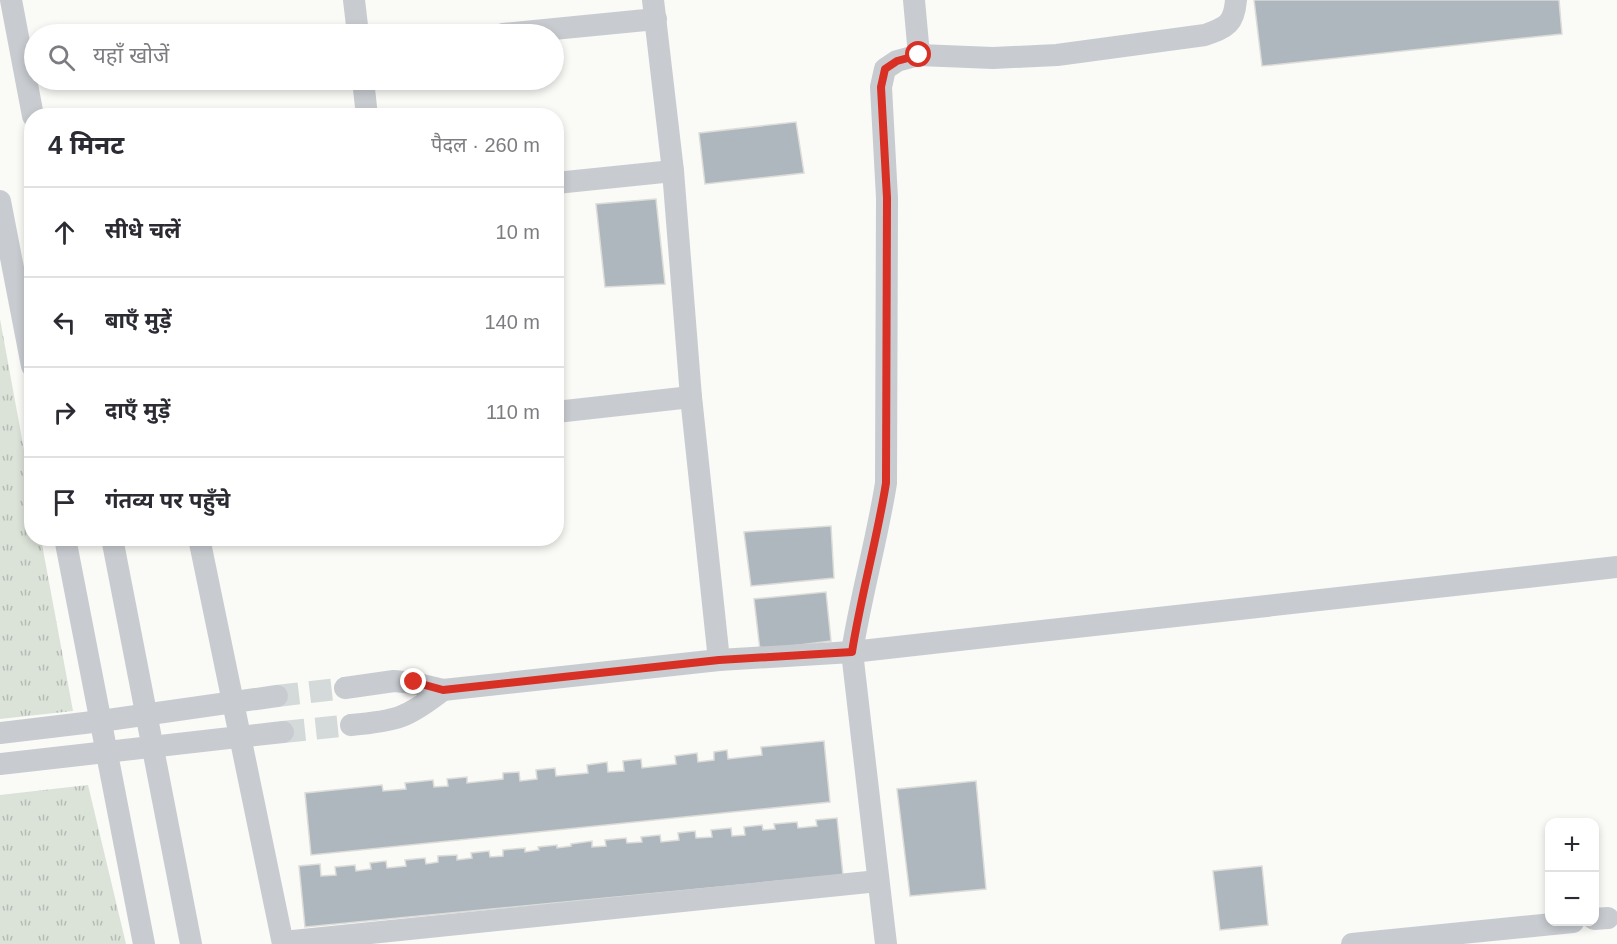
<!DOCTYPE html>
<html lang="hi">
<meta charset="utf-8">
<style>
body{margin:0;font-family:Helvetica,"Noto Sans Devanagari",sans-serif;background:#f7f7f7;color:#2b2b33}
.controls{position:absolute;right:18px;bottom:18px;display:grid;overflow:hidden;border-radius:12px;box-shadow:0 3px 9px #0003}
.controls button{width:54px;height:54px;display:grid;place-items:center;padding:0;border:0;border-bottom:2px solid #e1e1e2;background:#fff;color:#2b2b33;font:30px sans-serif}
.stop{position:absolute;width:18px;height:18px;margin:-14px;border:4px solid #d93025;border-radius:50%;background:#fff}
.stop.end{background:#d93025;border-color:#fff;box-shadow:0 2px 6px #0008}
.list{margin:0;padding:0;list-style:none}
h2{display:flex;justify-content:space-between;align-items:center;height:78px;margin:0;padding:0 24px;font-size:26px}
h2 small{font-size:20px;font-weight:400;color:#7c7c81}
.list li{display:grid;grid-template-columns:39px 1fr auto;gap:18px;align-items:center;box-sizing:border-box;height:90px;padding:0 24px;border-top:2px solid #e1e1e2}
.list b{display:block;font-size:22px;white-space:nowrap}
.list em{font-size:20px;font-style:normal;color:#7c7c81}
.icon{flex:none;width:33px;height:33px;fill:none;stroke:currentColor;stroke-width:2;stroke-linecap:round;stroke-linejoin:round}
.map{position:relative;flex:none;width:1617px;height:944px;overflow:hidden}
.search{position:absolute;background:#fff;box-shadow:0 3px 9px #0003;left:24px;top:24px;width:540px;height:66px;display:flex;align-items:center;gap:15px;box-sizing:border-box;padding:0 21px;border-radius:33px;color:#7c7c81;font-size:22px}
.panel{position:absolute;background:#fff;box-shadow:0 3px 9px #0003;left:24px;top:108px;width:540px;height:438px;border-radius:24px}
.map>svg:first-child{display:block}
.grass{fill:url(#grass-tufts)}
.building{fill:#aeb7bd;stroke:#dcdcd9;stroke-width:1.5}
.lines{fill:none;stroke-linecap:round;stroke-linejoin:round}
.minor-tunnel{stroke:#d4d9da;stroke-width:22;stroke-dasharray:22 11;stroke-linecap:butt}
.minor{stroke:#c8ccd0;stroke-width:22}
.route{stroke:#d93025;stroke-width:8}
</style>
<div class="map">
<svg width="1617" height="944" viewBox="0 0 1617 944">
<defs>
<pattern id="grass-tufts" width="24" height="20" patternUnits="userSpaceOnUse" patternTransform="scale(1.5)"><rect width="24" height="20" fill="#dbe2d8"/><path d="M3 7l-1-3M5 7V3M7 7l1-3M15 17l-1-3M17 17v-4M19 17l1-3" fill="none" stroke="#b5bcb5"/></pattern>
</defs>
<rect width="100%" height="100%" fill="#fafaf7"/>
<g class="grass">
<path d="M0 319 31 488 32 538 41 539 73 711 0 719Z"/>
<path d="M88 785 126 944H0V795Z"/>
</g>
<g class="building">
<path d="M1254 0H1559L1562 34 1262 66Z"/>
<path d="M796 122 804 173 705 184 699 133Z"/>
<path d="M656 199 665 284 605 287 596 204Z"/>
<path d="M831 526 834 578 751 586 744 532Z"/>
<path d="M826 592 831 641 760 650 754 599Z"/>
<path d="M824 741 830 802 311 855 305 793 382 785 383 791 406 789 405 783 433 780 434 787 448 786 447 779 467 777V783L503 779V773L519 772 520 781 537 779 536 770 555 768 556 776 588 773 587 765 607 762 608 772 624 771 623 761 641 759 642 768 676 764 675 756 697 753 698 762 714 760V752L727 750 728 759 762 755 761 747Z"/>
<path d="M976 781 986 889 910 896 897 789Z"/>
<path d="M837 818 843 875 305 927 299 866 320 864 321 876 336 875 335 867 355 865 356 871 371 869 370 863 386 861 387 868 406 866 405 860 425 858 426 864 438 862V856L457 855V860L472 858 471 853 489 851 490 857 503 856V850L525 848V852L539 850 538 847 557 845V848L571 846V844L592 841V847L606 846 605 840 626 838 627 843 642 842 641 837 660 835 661 842 679 840 678 833 695 831 696 838 712 837 711 830 731 828 732 836 745 835 744 827 762 825 763 830 775 829 774 824 797 822 798 828 817 826 816 820Z"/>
<path d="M1262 866 1268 925 1220 930 1213 871Z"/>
</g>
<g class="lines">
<g class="minor-tunnel">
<path d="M277 696 345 688"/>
<path d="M283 732 351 725"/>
</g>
<g class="minor">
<path d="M11 0 33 116"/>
<path d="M354 0 358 34"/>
<path d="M653 0 673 171 691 397 719 660"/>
<path d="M914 0 919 55"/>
<path d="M503 34 656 19"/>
<path d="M363 80 367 116"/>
<path d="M556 183 673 171"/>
<path d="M0 201 32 366"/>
<path d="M556 412 691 397"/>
<path d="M65 538 144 944"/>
<path d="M112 538 191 944"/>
<path d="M199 538 283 944"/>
<path d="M345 688 394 681 414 683 443 690 719 660 852 652 1617 567"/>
<path d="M351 725C397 721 407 718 443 690"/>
<path d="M0 733 101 721 277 696"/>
<path d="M0 764 283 732"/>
<path d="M1594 919 1608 918"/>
<path d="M283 942 878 881"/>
<path d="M886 944 852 652C861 595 877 540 886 483L887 198 881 87 885 69 897 61 919 55 993 58 1057 55 1205 35C1227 27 1234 24 1236 0"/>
<path d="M1352 944 1573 922"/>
</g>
</g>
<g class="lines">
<path class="route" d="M414 682 443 690 719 660 852 652C861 595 877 540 886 483L887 198 881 87 885 69 897 61 919 55"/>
</g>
</svg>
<div class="controls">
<button>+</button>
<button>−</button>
</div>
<div class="stop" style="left:919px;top:55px"></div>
<div class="stop end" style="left:414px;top:682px"></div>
<div class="search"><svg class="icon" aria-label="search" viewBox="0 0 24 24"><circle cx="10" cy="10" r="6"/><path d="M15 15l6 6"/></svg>यहाँ खोजें</div>
<section class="panel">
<h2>4 मिनट<small>पैदल · 260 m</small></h2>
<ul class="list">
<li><svg class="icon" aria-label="ahead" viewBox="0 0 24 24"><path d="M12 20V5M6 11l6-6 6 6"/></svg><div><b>सीधे चलें</b></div><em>10 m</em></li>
<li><svg class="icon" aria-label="left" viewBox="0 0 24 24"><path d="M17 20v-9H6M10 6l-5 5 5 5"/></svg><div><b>बाएँ मुड़ें</b></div><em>140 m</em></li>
<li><svg class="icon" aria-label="right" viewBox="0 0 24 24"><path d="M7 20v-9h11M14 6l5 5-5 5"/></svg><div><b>दाएँ मुड़ें</b></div><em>110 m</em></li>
<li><svg class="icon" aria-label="arrive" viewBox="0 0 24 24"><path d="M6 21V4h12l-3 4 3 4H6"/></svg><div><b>गंतव्य पर पहुँचे</b></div></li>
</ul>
</section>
</div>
